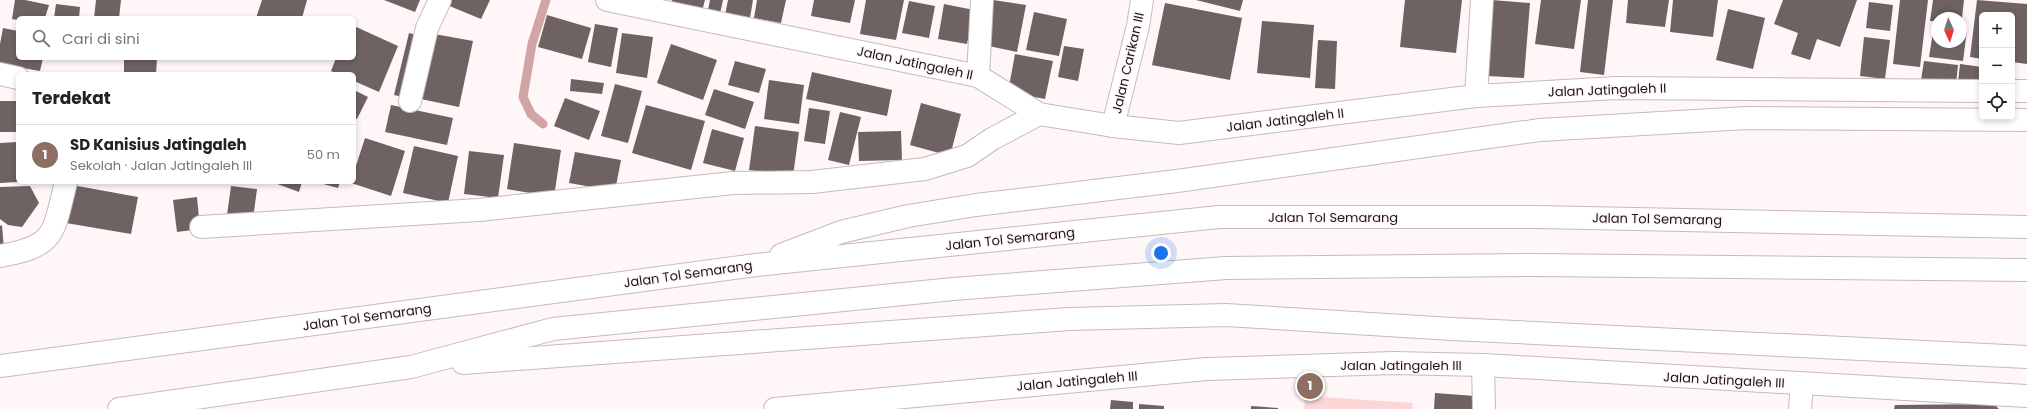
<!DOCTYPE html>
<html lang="id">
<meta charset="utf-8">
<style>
body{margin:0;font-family:Poppins,sans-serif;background:#f6f6f6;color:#222}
.controls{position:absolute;right:12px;top:12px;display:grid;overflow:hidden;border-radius:6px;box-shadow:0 2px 6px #0003}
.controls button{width:36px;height:36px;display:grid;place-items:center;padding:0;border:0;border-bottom:1px solid #e0e0e0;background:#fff;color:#222;font:20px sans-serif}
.compass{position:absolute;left:1931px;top:12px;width:36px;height:36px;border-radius:50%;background:#fff;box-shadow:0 2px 6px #0003;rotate:176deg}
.you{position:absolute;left:1161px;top:253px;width:14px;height:14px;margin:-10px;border:3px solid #fff;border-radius:50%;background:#1a73e8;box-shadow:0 0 0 6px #1a73e833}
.badge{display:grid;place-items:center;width:26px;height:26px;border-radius:50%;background:#ba2945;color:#fff;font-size:13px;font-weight:700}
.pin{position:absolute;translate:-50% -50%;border:2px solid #fff;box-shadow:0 1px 4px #0006}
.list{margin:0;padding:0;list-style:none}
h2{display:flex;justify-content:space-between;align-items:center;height:52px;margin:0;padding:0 16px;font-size:17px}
h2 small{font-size:13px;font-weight:400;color:#767676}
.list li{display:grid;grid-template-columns:26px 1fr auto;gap:12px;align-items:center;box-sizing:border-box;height:60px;padding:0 16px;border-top:1px solid #e0e0e0}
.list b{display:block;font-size:15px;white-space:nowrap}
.list p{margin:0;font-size:13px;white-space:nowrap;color:#767676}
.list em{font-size:13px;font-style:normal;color:#767676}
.icon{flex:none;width:22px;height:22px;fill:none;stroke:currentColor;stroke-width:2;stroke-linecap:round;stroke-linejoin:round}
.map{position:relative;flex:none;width:2027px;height:409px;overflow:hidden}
.search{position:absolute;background:#fff;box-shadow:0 2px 6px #0003;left:16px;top:16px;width:340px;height:44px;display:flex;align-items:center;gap:10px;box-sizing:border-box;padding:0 14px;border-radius:6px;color:#767676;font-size:15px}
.panel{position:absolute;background:#fff;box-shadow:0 2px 6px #0003;left:16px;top:72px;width:340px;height:112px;border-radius:6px}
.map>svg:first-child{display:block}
.green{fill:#fad6d7}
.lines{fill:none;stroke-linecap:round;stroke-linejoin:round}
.stream{stroke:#d1a5a6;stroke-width:9}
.building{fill:#6e6263}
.street-casing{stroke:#c7baba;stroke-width:24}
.secondary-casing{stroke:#c7baba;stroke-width:24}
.highway-casing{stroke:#c7baba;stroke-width:24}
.street{stroke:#fff;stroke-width:22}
.secondary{stroke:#fff;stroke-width:22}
.highway{stroke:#fff;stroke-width:22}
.labels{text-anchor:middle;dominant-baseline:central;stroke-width:3;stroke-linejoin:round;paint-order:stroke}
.street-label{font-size:13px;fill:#1b1616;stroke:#fff6f7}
</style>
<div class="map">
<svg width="2027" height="409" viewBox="0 0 2027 409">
<rect width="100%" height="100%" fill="#fff6f7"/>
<path class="green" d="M1305 396 1413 403 1412 409H1304Z"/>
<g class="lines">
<path class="stream" d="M543 124 531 114 523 97 532 44 546 0"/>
</g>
<g class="building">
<path d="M15 0H25L49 5 45 18H18V20L12 19Z"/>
<path d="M96 0H121L119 18H94Z"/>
<path d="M262 0H307L302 18H256Z"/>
<path d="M384 0H420L415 12Z"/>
<path d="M449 0H490L481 19 447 5Z"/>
<path d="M672 0H705L701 15 671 6Z"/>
<path d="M710 0H723L719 18 707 15Z"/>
<path d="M728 0H753L749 24 724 20Z"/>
<path d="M757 0H786L781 23 754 18Z"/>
<path d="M814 0H855L850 23 811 16Z"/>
<path d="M866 0H904L896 40 860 34Z"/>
<path d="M993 0 1026 5 1017 52 984 45Z"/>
<path d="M1196 0H1243L1240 11Z"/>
<path d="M1405 0H1462L1456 53 1400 47Z"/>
<path d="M1492 0 1530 3 1524 78 1487 76Z"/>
<path d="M1541 0H1581L1574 49 1535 44Z"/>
<path d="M1588 0H1613L1604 75 1580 72Z"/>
<path d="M1628 0H1669L1665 27 1626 23Z"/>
<path d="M1673 0H1718L1713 37 1670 32Z"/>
<path d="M1783 0H1857L1840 47 1817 39 1810 60 1791 54 1798 33 1774 24Z"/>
<path d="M1900 0H1928L1920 67 1893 64Z"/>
<path d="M1933 0H1964L1962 18H1937V21H1930Z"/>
<path d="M1977 0 2027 4V64L2012 62V15H1982V59L1970 57Z"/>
<path d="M909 1 935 6 929 38 902 33Z"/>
<path d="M1869 2 1893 5 1890 31 1866 28Z"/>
<path d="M1165 3 1242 18 1230 80 1152 65Z"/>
<path d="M56 4 80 7 79 18H54Z"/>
<path d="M944 4 974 10 967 44 938 39Z"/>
<path d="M1728 9 1765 18 1753 69 1716 60Z"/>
<path d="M1034 12 1067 19 1059 56 1026 50Z"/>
<path d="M547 15 591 28 582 59 538 47Z"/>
<path d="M1262 21 1314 25 1310 78 1257 73Z"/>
<path d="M595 24 618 28 611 67 588 62Z"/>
<path d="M354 26 398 46 379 92 354 81V74H337L331 71 336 58H354Z"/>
<path d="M1934 26H1937V42H1961V29L1967 30 1963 61 1929 57Z"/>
<path d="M3 28 18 31V58H43L40 71 0 64V44Z"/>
<path d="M409 33 423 37 408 98 394 95Z"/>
<path d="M429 33 473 41 459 107 416 98Z"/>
<path d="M622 33 653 37 647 78 616 73Z"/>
<path d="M1864 37 1890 40 1885 79 1860 76Z"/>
<path d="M1318 40 1337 41 1335 89 1315 88Z"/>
<path d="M671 44 717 60 703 100 657 83Z"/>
<path d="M1064 46 1084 49 1078 81 1058 77Z"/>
<path d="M1015 54 1053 61 1045 99 1008 92Z"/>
<path d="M124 58H157L156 74H124Z"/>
<path d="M735 61 766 69 759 93 728 85Z"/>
<path d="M1924 61 1958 65 1956 84 1921 80Z"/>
<path d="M1960 64 1982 67V85L1958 82Z"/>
<path d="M812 72 892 90 887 116 806 99Z"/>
<path d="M571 79 604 83 602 94 570 91Z"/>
<path d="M769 80 804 85 799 124 764 119Z"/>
<path d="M615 84 642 91 628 143 601 136Z"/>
<path d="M714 89 754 102 745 129 705 115Z"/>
<path d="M354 90 368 97 357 119 354 118Z"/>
<path d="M565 98 600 111 589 140 554 126Z"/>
<rect x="0" y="101" width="18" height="31"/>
<path d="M921 103 961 114 950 156 910 145Z"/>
<path d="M391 105 453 118 447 145 385 132Z"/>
<path d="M646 105 705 121 691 170 632 153Z"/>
<path d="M809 108 830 111 825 144 804 141Z"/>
<path d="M840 112 861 117 849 165 828 160Z"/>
<path d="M755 126 799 132 793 176 749 170Z"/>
<path d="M712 129 744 138 735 171 703 163Z"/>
<path d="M901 131 902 160 859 161 858 132Z"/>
<path d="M365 138 405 151 391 196 348 182H354V172Z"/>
<path d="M18 142V182L0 183V143Z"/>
<path d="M514 143 561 150 554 197 507 189Z"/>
<path d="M414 146 458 156 448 203 403 193Z"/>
<path d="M469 151 504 155 498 198 464 194Z"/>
<path d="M575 152 621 160 615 191 569 183Z"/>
<path d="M272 182H302L299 192Z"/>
<path d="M316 182H340L338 188Z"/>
<path d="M72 185 138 197 131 234 66 223Z"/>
<path d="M30 186 39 203 22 227 8 225 0 219V187Z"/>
<path d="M231 186 257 189 253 219 227 215Z"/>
<path d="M197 197 200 229 177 232 173 200Z"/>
<path d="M2 225 4 250 0 251V226Z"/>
<path d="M1435 393 1488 397 1487 409H1434Z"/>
<path d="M1111 400 1133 402V409H1110Z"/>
<path d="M1139 404 1164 406V409H1139Z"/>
<path d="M1994 404 1999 409H1894L1895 405Z"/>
<path d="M1251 406 1278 408V409H1251Z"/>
</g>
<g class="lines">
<defs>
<g id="street">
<path d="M0 74 18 78"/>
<path d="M978 76 982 0"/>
<path d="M1476 96 1482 0"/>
<path d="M410 101 427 28 440 0"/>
<path d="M1113 126 1138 26 1142 0"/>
<path d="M201 227 479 210 733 183 812 182 925 169 967 156 992 139 1039 114"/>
<path d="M0 256C57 246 53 233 66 182"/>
<path d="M1483 365 1484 409"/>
<path d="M775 409 1207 369 1393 363 1483 365 2027 396"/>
<path d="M1800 409 1802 384"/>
</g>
<g id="secondary">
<path d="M607 0 978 76 1039 114 1113 126 1179 133 1476 96 1617 88 1982 91"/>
<path d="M2012 91H2027"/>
</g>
<g id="highway">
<path d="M781 255 841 232 908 216 976 205 1177 181 1540 130 1747 118 2027 120"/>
<path d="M463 363 1069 319 1226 315 1452 329 2027 357"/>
<path d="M0 366 756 265 1219 217H1537L2027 227"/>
<path d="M119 409 411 367 553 329 953 289 1226 268 1534 265 2027 270"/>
</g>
</defs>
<use href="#street" class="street-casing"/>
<use href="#secondary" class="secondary-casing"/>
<use href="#highway" class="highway-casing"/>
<use href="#street" class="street"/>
<use href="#secondary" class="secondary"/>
<use href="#highway" class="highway"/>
</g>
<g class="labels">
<g class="street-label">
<text transform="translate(915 63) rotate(12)">Jalan Jatingaleh II</text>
<text transform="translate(1128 63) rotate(-77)">Jalan Carikan III</text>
<text transform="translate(1607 90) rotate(-2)">Jalan Jatingaleh II</text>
<text transform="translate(1285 120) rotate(-7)">Jalan Jatingaleh II</text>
<text x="1333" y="217">Jalan Tol Semarang</text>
<text transform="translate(1657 219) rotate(1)">Jalan Tol Semarang</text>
<text transform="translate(1010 239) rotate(-6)">Jalan Tol Semarang</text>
<text transform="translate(688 274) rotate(-8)">Jalan Tol Semarang</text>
<text transform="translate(367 317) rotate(-8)">Jalan Tol Semarang</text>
<text x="1401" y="365">Jalan Jatingaleh III</text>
<text transform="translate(1724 380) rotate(3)">Jalan Jatingaleh III</text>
<text transform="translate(1077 381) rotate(-5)">Jalan Jatingaleh III</text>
</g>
</g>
</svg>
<div class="controls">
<button>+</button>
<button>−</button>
<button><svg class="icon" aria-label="locate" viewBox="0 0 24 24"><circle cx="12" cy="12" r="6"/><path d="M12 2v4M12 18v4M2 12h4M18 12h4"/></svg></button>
</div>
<svg class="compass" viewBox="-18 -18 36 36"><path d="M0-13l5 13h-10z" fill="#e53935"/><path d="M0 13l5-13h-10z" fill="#767676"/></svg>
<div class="you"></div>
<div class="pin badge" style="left:1310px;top:386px;background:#8d6e63">1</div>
<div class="search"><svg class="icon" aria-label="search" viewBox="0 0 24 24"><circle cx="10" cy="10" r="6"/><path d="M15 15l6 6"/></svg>Cari di sini</div>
<section class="panel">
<h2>Terdekat<small></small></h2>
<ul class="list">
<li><span class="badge" style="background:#8d6e63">1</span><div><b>SD Kanisius Jatingaleh</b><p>Sekolah · Jalan Jatingaleh III</p></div><em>50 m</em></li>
</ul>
</section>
</div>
